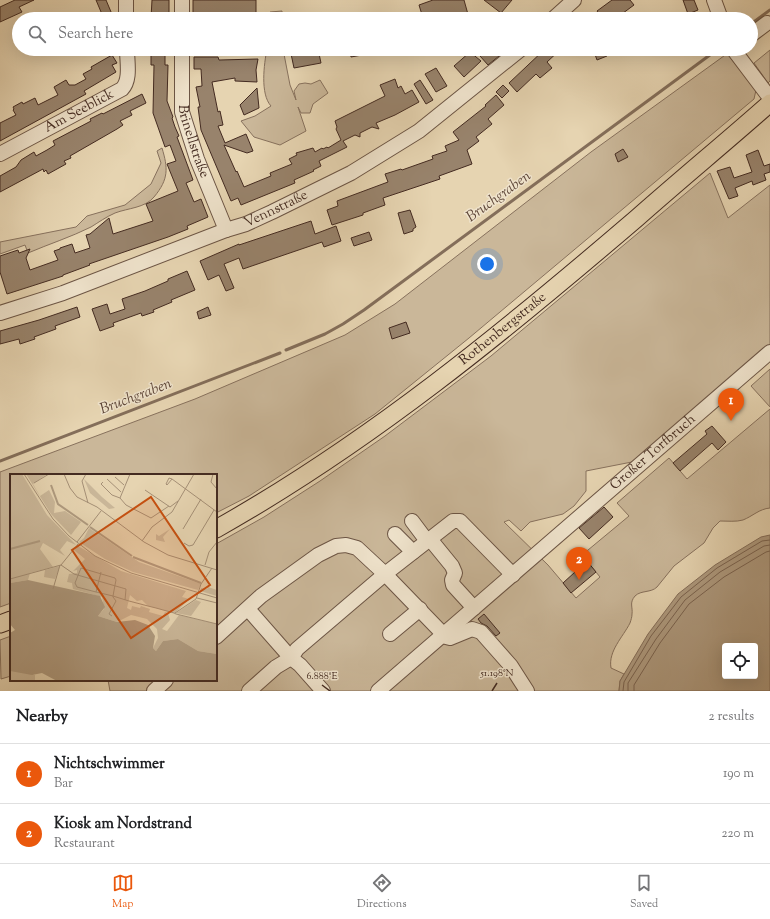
<!DOCTYPE html>
<meta charset="utf-8">
<style>
body{margin:0;font-family:"Sorts Mill Goudy",serif;background:#f2f2f2;color:#202124}
.controls{position:absolute;right:12px;bottom:12px;display:grid;overflow:hidden;border-radius:4px;box-shadow:0 4px 16px #0002}
.controls button{width:36px;height:36px;display:grid;place-items:center;padding:0;border:0;border-bottom:1px solid #e0e0e0;background:#fff;color:#202124;font:20px sans-serif}
.you{position:absolute;left:487px;top:264px;width:14px;height:14px;margin:-10px;border:3px solid #fff;border-radius:50%;background:#1a73e8;box-shadow:0 0 0 6px #1a73e833}
.badge{display:grid;place-items:center;width:26px;height:26px;border-radius:50%;background:#ea580c;color:#fff;font-size:13px;font-weight:700}
.pin{position:absolute;translate:-50% -33px;filter:drop-shadow(0 1px 2px #0008)}
.pin::after{content:'';position:absolute;top:21px;width:14px;height:12px;background:inherit;clip-path:polygon(0 0,100% 0,50% 100%)}
.list{margin:0;padding:0;list-style:none}
h2{display:flex;justify-content:space-between;align-items:center;height:52px;margin:0;padding:0 16px;font-size:17px}
h2 small{font-size:13px;font-weight:400;color:#757577}
.list li{display:grid;grid-template-columns:26px 1fr auto;gap:12px;align-items:center;box-sizing:border-box;height:60px;padding:0 16px;border-top:1px solid #e0e0e0}
.list b{display:block;font-size:15px;white-space:nowrap}
.list p{margin:0;font-size:13px;white-space:nowrap;color:#757577}
.list em{font-size:13px;font-style:normal;color:#757577}
.icon{flex:none;width:22px;height:22px;fill:none;stroke:currentColor;stroke-width:2;stroke-linecap:round;stroke-linejoin:round}
.map{position:relative;flex:none;width:770px;height:691px;overflow:hidden}
.search{position:absolute;background:#fff;box-shadow:0 4px 16px #0002;left:12px;right:12px;top:12px;height:44px;display:flex;align-items:center;gap:10px;box-sizing:border-box;padding:0 14px;border-radius:22px;color:#757577;font-size:15px}
.sheet{height:172px;background:#fff}
nav{display:flex;justify-content:space-around;align-items:center;box-sizing:border-box;height:56px;border-top:1px solid #e0e0e0;background:#fff;font-size:11px;color:#757577}
nav a{display:grid;justify-items:center;gap:2px}
nav .on{color:#ea580c}
.map>svg:first-child{display:block}
.green{fill:#cab799;stroke:#87715d}
.water{fill:#af9b80;stroke:#846e5a;fill-rule:evenodd}
.lines{fill:none;stroke-linecap:round;stroke-linejoin:round}
.shore{stroke:#7a6350;stroke-width:1}
.stream{stroke:#846e5a;stroke-width:3}
.building{fill:#98836c;stroke:#442b21}
.minor-casing{stroke:#6c5545;stroke-width:16}
.major-casing{stroke:#442b21;stroke-width:19}
.minor{stroke:#efe3cc;stroke-width:14}
.major{stroke:#e6d4b1;stroke-width:17}
.ticks{fill:none;stroke:#442b21;stroke-width:1.5}
.labels{text-anchor:middle;dominant-baseline:central;stroke-width:3;stroke-linejoin:round;paint-order:stroke}
.street-label{font-size:14px;fill:#442b21;stroke:#efe3cc}
.water-label{font-size:15px;font-style:italic;fill:#5f4739;stroke:#efe3cc}
.inset-river{fill:none;stroke:#af9b80;stroke-width:2}
.inset-road{fill:none;stroke:#a59077;stroke-width:1}
.view{fill:#c75010;fill-opacity:0.15;stroke:#c75010;stroke-width:2}
.inset-edge{fill:none;stroke:#442b21;stroke-width:2}
.ticks-label{font-size:10px;text-anchor:middle;fill:#442b21;stroke:#efe3cc;stroke-width:3;stroke-linejoin:round;paint-order:stroke}
</style>
<div class="map">
<svg width="770" height="691" viewBox="0 0 770 691">
<rect width="100%" height="100%" fill="#e6d4b1"/>
<filter id="stains"><feTurbulence type="fractalNoise" baseFrequency=".005" numOctaves="4"/><feColorMatrix values="0 0 0 0 .2 0 0 0 0 .09 0 0 0 0 .02 0 0 0 .5 -.17"/></filter>
<radialGradient id="worn" r=".72"><stop offset=".6" stop-color="#630" stop-opacity="0"/><stop offset="1" stop-color="#630" stop-opacity=".3"/></radialGradient>
<g class="green">
<path d="M282 11V19H270V12Z"/>
<path d="M267 49H283L290 85 296 100 294 91 299 84 305 83 311 84 320 80 328 93 313 104 310 113H301L298 107 306 131 280 145 254 137 241 121 255 116 271 106C260 94 264 64 267 49Z"/>
<path d="M770 50V81L768 83 754 63Z"/>
<path d="M728 53 756 90 754 99 469 338 375 414 249 496 216 513V475H11V603L0 607V472L195 399 345 335 395 304 591 152Z"/>
<path d="M162 148C168 168 169 179 154 197 145 208 128 208 115 213 106 217 99 222 91 227 71 237 49 244 28 253L25 245 0 254V242L76 227 87 216 125 205 151 184 161 163 157 151Z"/>
<path d="M710 173 728 218 770 185V349L642 460 586 471V491L574 506 563 514 530 522 521 531 509 520 504 522 548 565 576 598 600 577 582 555 629 516 617 503 669 458 687 479 770 409V508C759 509 753 516 743 520 736 522 728 521 720 521L713 528 704 543 674 566 657 587C651 593 641 590 635 596 629 603 633 607 632 614 632 617 631 620 630 623 623 637 608 651 611 668L624 674 620 681 619 691H110L108 680H216V544L264 517 320 481 385 436 491 356Z"/>
<path d="M770 369V407L751 386Z"/>
<path d="M11 636V676L1 679 0 640Z"/>
</g>
<path class="water" d="M770 535V691H619L620 681 648 634 678 594 715 565 761 537ZM725 646H755V676H725Z"/>
<g class="lines">
<g class="shore">
<path d="M623 691 624 682 651 636 681 597 717 568 762 541 770 540"/>
<path d="M628 691V683L656 639 685 600 720 572 764 546 770 545"/>
<path d="M634 691V685L660 643 689 604 724 577 766 552 770 551"/>
</g>
<g class="stream">
<path d="M751 24 770 10"/>
<path d="M286 350 325 334 343 324 364 310 718 49"/>
<path d="M0 461 280 353"/>
</g>
</g>
<g class="building">
<path d="M15 0H34L19 7 22 12 0 22V7Z"/>
<path d="M96 0H106L114 19H104Z"/>
<path d="M152 0H169V19L151 18Z"/>
<path d="M193 0H256V14H207V18H193Z"/>
<path d="M433 0H464L469 18 465 19H426V17L423 18 419 5Z"/>
<path d="M484 0H512L501 13Z"/>
<path d="M612 0H630L634 5 615 19H603L597 11Z"/>
<path d="M683 0H694L698 10 688 14Z"/>
<path d="M151 49 165 51V65H168L167 101 173 117 172 118 175 127 179 136 177 137 193 180 186 183 194 202 201 199 208 217 187 226 188 229 168 237 89 264 90 265 63 275V276L7 294 0 272V256L18 250 19 253 30 249 26 258 30 270 58 260 54 251 60 249V248L72 244 75 253 90 248 86 235 90 234 109 218 113 234 153 221 146 204 178 191 167 164 176 161 170 145 165 147 153 113 154 65H151Z"/>
<path d="M290 49H318L321 63 294 68Z"/>
<path d="M350 49H373V53L351 57Z"/>
<path d="M487 49H502L497 54 499 56 488 65 480 56Z"/>
<path d="M545 49H561L547 62 552 68 540 78 536 74 517 92 509 83Z"/>
<path d="M593 49H604L607 56 597 60Z"/>
<path d="M470 52 481 61 464 77 454 66Z"/>
<path d="M112 55 117 63 112 65 116 72 84 91 86 94 0 141V123L16 115 13 110 14 109 13 107 22 102 23 104 35 98 38 105 58 95 54 87 66 80 69 85H75L86 79 83 74 92 69 91 67Z"/>
<path d="M194 57H218L219 60 258 59 256 70 257 82 235 81V78L212 82 218 112 220 111 223 125 218 126 225 143 246 134 253 151 247 153 224 145 236 172 237 171 244 187 271 176 270 173 292 164 289 159 297 155 296 153 313 148 315 152 322 148 323 149 327 147 328 148 341 140 336 129 337 127 335 121 385 96 380 85 395 79 398 88 401 86 405 94 412 90 419 102 395 115 376 123 379 129 372 127 360 133V137L355 135 343 141 347 147 319 161 321 166 313 170 314 171 294 180 295 183 241 205 238 198 231 201 201 130 198 107H200L196 87 202 86 201 69H194Z"/>
<path d="M436 68 447 86 436 92 425 74Z"/>
<path d="M420 80 433 100 426 104 414 84Z"/>
<path d="M503 85 509 91 502 98 496 92Z"/>
<path d="M257 88 259 108 244 115 240 105Z"/>
<path d="M142 94 146 103 130 111 132 115 120 121 123 125 117 129 70 156 71 158 64 161 66 164 48 174 46 170 44 172 43 169 0 192V176L16 167 21 160 34 152 36 156 47 150 55 145 53 141 91 121 90 119 102 113 103 114Z"/>
<path d="M496 95 504 105 488 119 492 124 476 137 479 141 467 150 472 164 439 176 440 179 383 198 385 205 363 213V215L332 225 327 210 338 206 337 201 388 182 385 174 401 169 402 170 433 159 432 156 447 151 445 146 459 140 453 132 486 106 485 105Z"/>
<path d="M623 149 628 157 618 162 615 154Z"/>
<path d="M758 150 764 166 770 164V172L764 174 766 180 753 185 752 181 735 188 738 196 729 199 717 171 730 167 734 178 752 172 746 155Z"/>
<path d="M410 210 416 227 413 229V231L404 234 398 213Z"/>
<path d="M311 221 315 234 336 226 341 241 324 247 322 242 243 269 239 258 224 264 234 288 226 291 219 275 208 280 200 261 239 244V245Z"/>
<path d="M369 232 372 240 354 246 351 238Z"/>
<path d="M187 271 195 290 171 300 172 302 153 310 154 312 142 316 141 313 113 323 114 326 100 331 92 309 107 304 110 314 125 309 122 299 145 291 168 281V279Z"/>
<path d="M77 307 80 317 55 326 56 329 34 337 35 339 20 344 19 339 0 344V331L39 320Z"/>
<path d="M208 307 211 315 199 319 197 312Z"/>
<path d="M406 322 410 333 392 339 389 328Z"/>
<path d="M712 426 726 442 718 450 712 443 680 471 673 463 707 434 705 431Z"/>
<path d="M604 507 613 517 589 539 579 528Z"/>
<path d="M587 561 596 572 571 593 563 583Z"/>
<path d="M484 614 500 633 496 636 487 626 481 623 478 619Z"/>
</g>
<g class="lines">
<defs>
<g id="minor">
<path d="M126 0V19"/>
<path d="M182 0V19"/>
<path d="M714 0 721 19"/>
<path d="M553 19 574 0"/>
<path d="M751 35 767 23"/>
<path id="s1" d="M182 49V112L197 159 226 230"/>
<path d="M733 49 770 98"/>
<path id="s2" d="M0 154 122 89C131 80 127 62 127 49"/>
<path id="s3" d="M0 313 63 293 226 230 246 224 272 212 351 173 419 131 521 49"/>
<path d="M412 521 427 541"/>
<path d="M395 534 413 552"/>
<path d="M430 539 452 566 455 573 452 580 453 585 474 608"/>
<path d="M248 609 291 658 300 665 323 691"/>
<path d="M390 634 420 609"/>
<path d="M216 637 261 596 318 555 336 546 346 545 357 548 385 574 446 637 450 638 472 629 481 632 511 666 527 691"/>
<path d="M154 691 166 680"/>
<path d="M249 691 276 667 291 658 297 649 385 574 453 521H460L513 575"/>
<path id="s4" d="M378 691 770 352"/>
</g>
<g id="major">
<path id="s5" d="M216 529C369 443 504 332 637 218 681 179 726 142 770 103"/>
<path d="M0 624 11 620"/>
</g>
</defs>
<use href="#minor" class="minor-casing"/>
<use href="#major" class="major-casing"/>
<use href="#minor" class="minor"/>
<use href="#major" class="major"/>
</g>
<path class="ticks" d="M322 685 330 691M492 691 497 683"/>
<g class="labels">
<g class="street-label">
<text stroke="none"><textPath href="#s2" startOffset="90">Am Seeblick</textPath></text>
<text stroke="none"><textPath href="#s1" startOffset="94">Brinellstraße</textPath></text>
<text stroke="none"><textPath href="#s3" startOffset="295">Vennstraße</textPath></text>
<text stroke="none"><textPath href="#s5" startOffset="350">Rothenbergstraße</textPath></text>
<text stroke="none"><textPath href="#s4" startOffset="364">Großer Torfbruch</textPath></text>
</g>
<g class="water-label">
<text transform="translate(499 197) rotate(-36)">Bruchgraben</text>
<text transform="translate(136 397) rotate(-21)">Bruchgraben</text>
</g>
</g>
<g transform="translate(10 474)">
<rect width="207" height="207" fill="#e6d4b1"/>
<path d="M0 0H12L37 41 66 71 57 67 50 76 55 82 33 69 30 75 43 93 20 99 18 106 0 109ZM16 0H37L23 10 30 22 39 16 45 28 44 39 55 37 71 48 61 61 41 40ZM74 5 92 23 105 34 99 35 80 19ZM79 54 129 88 191 110 188 116 123 98 95 85 69 68 74 64ZM160 55 153 63 155 68 146 66V60L149 62ZM68 72 111 97 176 117 172 123 179 125 165 139 138 132 132 126 127 127 120 121 117 134 121 136 122 132 130 134 131 132 140 135 139 138 153 142 155 138 158 139 160 146 152 155 157 157 169 141 207 150V180L188 177 168 165 153 167 146 177 143 174 148 164 147 155 137 145 121 141 107 148 88 142 94 135 92 123 63 115 62 109 57 108 59 100 67 99V96L63 97 75 85 64 76ZM50 92 45 105 34 103 35 96ZM198 113 207 116V122L190 117 191 114 197 115ZM186 126 191 128 181 142 166 139ZM6 196 25 201V207H0V197Z" fill="#cab799"/>
<path d="M18 106 90 122 95 133 88 142 107 148 125 146 138 151 145 162 143 174 146 177 153 167 168 165 188 177 207 180V207H47L32 199 22 201 0 197V159L5 156 0 150V109Z" fill="#af9b80"/>
<path class="inset-river" d="M41 11 48 30 78 51M80 53 122 82M0 75 30 67M123 83 191 109"/>
<path class="inset-road" d="M14 0 43 45 59 62 85 82 121 99 207 124M54 0 60 14 67 23 87 33 134 68 158 81 207 96M76 0 72 7 78 29M120 0 110 24 116 31 141 44 159 32M203 0 201 8 207 15M105 3 114 11M159 4 162 5 157 11 156 10ZM97 5 111 18M162 5 207 38M93 8 91 10 102 21 110 24M24 9 39 0M135 16 160 33 168 27M173 55 191 25M132 67 142 53 162 38 184 0M67 68 91 37M174 69 179 72 183 71 204 36M51 91 64 100 116 115 115 126M195 91 199 78 207 68M0 105 51 91 68 70M43 115 50 91M86 118 91 98M187 124 207 129M165 139 186 125 191 110 202 94M102 142 99 140 106 127 103 123V122L105 111 106 106 105 104 71 94 65 109 67 113 86 118 103 122 119 127 138 132 146 134 164 139 166 140 207 150"/>
<path class="view" d="M141 23 200 111 121 164 62 76Z"/>
<rect width="207" height="207" class="inset-edge"/>
</g>
<g class="ticks-label">
<text x="497" y="676">51.198°N</text>
<text x="322" y="679">6.888°E</text>
</g>
<rect width="100%" height="100%" filter="url(#stains)"/>
<rect width="100%" height="100%" fill="url(#worn)"/>
</svg>
<div class="controls">
<button><svg class="icon" aria-label="locate" viewBox="0 0 24 24"><circle cx="12" cy="12" r="6"/><path d="M12 2v4M12 18v4M2 12h4M18 12h4"/></svg></button>
</div>
<div class="you"></div>
<div class="pin badge" style="left:731px;top:421px">1</div>
<div class="pin badge" style="left:579px;top:580px">2</div>
<div class="search"><svg class="icon" aria-label="search" viewBox="0 0 24 24"><circle cx="10" cy="10" r="6"/><path d="M15 15l6 6"/></svg>Search here</div>
</div>
<section class="sheet">
<h2>Nearby<small>2 results</small></h2>
<ul class="list">
<li><span class="badge">1</span><div><b>Nichtschwimmer</b><p>Bar</p></div><em>190 m</em></li>
<li><span class="badge">2</span><div><b>Kiosk am Nordstrand</b><p>Restaurant</p></div><em>220 m</em></li>
</ul>
</section>
<nav>
<a class="on"><svg class="icon" aria-label="map" viewBox="0 0 24 24"><path d="M3 6l6-2 6 2 6-2v14l-6 2-6-2-6 2zM9 4v14M15 6v14"/></svg>Map</a>
<a><svg class="icon" aria-label="directions" viewBox="0 0 24 24"><path d="M12 3l9 9-9 9-9-9zM9 14v-3h6M13 9l2 2-2 2"/></svg>Directions</a>
<a><svg class="icon" aria-label="saved" viewBox="0 0 24 24"><path d="M7 4h10v16l-5-4-5 4z"/></svg>Saved</a>
</nav>
